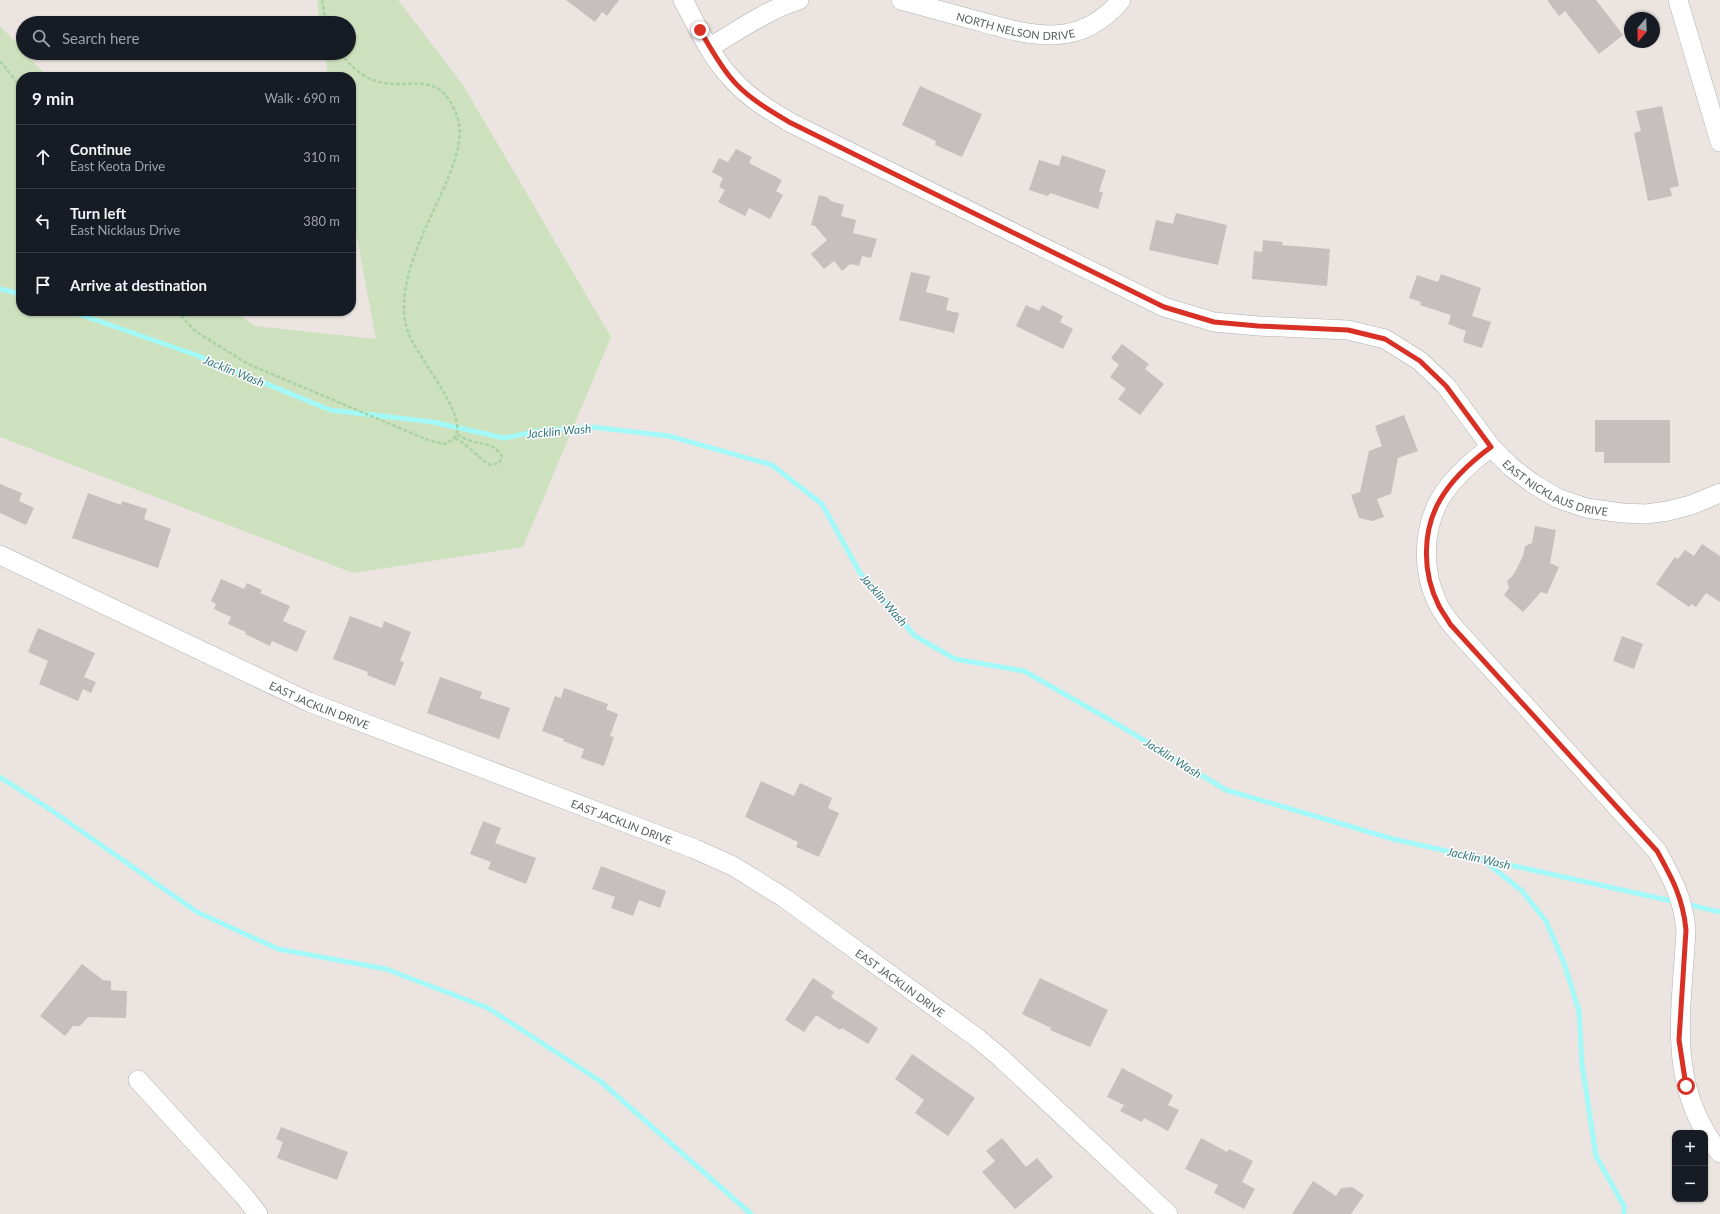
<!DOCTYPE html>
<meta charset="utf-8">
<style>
body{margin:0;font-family:Lato,sans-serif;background:#242831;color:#f1f3f6}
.controls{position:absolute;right:12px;bottom:12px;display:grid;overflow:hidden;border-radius:8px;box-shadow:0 1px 3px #0004}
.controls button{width:36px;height:36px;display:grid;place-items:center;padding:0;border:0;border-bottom:1px solid #363941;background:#171b24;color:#f1f3f6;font:20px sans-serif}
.compass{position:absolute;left:1624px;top:12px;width:36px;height:36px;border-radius:50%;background:#171b24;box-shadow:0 1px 3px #0004;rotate:199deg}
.stop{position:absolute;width:12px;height:12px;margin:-9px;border:3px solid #d93025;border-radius:50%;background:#fff}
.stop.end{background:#d93025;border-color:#fff;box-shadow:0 1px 4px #0008}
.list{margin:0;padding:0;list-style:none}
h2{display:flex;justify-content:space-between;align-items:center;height:52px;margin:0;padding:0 16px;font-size:17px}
h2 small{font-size:13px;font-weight:400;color:#9ea1a6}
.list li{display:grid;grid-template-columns:26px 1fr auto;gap:12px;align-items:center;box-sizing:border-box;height:64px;padding:0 16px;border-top:1px solid #363941}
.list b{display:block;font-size:15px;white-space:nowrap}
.list p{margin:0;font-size:13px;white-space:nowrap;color:#9ea1a6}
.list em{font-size:13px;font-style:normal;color:#9ea1a6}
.icon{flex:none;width:22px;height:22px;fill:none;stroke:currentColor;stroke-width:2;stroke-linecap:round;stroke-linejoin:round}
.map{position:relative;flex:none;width:1720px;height:1214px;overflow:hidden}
.search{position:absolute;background:#171b24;box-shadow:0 1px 3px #0004;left:16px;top:16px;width:340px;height:44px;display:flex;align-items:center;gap:10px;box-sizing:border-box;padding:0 14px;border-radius:22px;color:#9ea1a6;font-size:15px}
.panel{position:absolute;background:#171b24;box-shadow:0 1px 3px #0004;left:16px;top:72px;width:340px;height:244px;border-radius:16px}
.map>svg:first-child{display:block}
.green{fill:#cee1be}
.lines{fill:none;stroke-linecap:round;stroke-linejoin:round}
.stream{stroke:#a3f9f8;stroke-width:5}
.building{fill:#c6bfbe}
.minor-casing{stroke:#acb2b2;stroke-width:20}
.path{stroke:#abd2a2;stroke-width:2.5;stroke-dasharray:4 2;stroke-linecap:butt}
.minor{stroke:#fff;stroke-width:19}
.route{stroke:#d93025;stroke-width:5}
.labels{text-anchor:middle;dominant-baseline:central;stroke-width:3;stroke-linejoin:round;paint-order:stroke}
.street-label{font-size:11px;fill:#596060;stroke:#fff}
.water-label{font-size:12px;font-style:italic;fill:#357a7e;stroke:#fff}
</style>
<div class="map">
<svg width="1720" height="1214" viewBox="0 0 1720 1214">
<rect width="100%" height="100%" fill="#ebe4e0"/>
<path class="green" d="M317 0H398L463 85 611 337 523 547 353 573 0 437V26L23 50V53H25L48 77H21V311H234L255 326 376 339 351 206V77H328L325 53H349V23H320Z"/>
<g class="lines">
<g class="stream">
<path d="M0 289 21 294"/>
<path d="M70 311 196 355 330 410 433 422 504 438 539 431 592 427 669 436 772 465 822 504 860 573 915 636 955 659 1024 671 1117 724 1226 790 1393 839 1676 902"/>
<path d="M0 777 51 810 197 912 278 949 386 969 488 1008 600 1081 751 1214"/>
<path d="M1482 859 1522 891 1546 921 1564 963 1579 1011 1582 1064 1596 1156 1624 1206V1214"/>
<path d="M1686 904 1720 912"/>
</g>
</g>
<g class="building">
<path d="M566 0H619L607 16 602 12 595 22Z"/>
<path d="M1547 0H1596L1623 35 1599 54 1565 11 1559 16Z"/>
<path d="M920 86 982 114 962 157 935 145 936 141 902 125Z"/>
<path d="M1662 106 1679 186 1670 188 1672 196 1648 201 1634 133 1641 131 1636 111Z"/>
<path d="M736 149 752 157 749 163 782 180 776 191 783 195 770 219 749 208 745 216 718 202 725 190 719 187 723 178 712 172 719 158 728 162Z"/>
<path d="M1062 155 1106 170 1099 191 1103 193 1098 209 1050 193 1048 196 1029 190 1039 160 1059 166Z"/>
<path d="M819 195 827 197 831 201 844 205 841 216 856 220 853 233 877 239 871 258 862 256 859 266 850 264 842 271 834 261 824 269 811 254 827 240 815 226 811 225Z"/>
<path d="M1176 213 1227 225 1218 265 1149 250 1156 220 1173 224Z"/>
<path d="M1263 240 1283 242 1282 245 1330 249 1327 286 1252 279 1254 251 1262 252Z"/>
<path d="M911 272 930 276 926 292 949 298 946 310 959 313 954 333 899 320Z"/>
<path d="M1441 274 1481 288 1472 316 1491 322 1482 348 1463 342 1466 331 1448 324 1451 315 1420 305 1421 302 1409 298 1417 275 1438 282Z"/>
<path d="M1026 305 1039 311 1042 305 1063 316 1060 322 1073 329 1063 349 1016 326Z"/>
<path d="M1122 344 1149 364 1145 369 1164 384 1140 415 1118 399 1126 389 1110 377 1119 365 1111 358Z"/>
<path d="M1404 415 1418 451 1398 458 1391 494 1377 499 1384 517 1372 521 1359 518 1351 495 1360 492 1369 451 1382 446 1375 426Z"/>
<path d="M1595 420H1670V463H1604V452H1595Z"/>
<path d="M0 484 22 493 19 501 34 508 26 525 0 513Z"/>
<path d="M88 493 121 505 122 501 147 509 144 519 171 529 158 568 72 538Z"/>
<path d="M1535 526 1556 530 1550 563 1559 567 1547 594 1541 592 1523 612 1504 595 1509 588 1507 581 1514 574 1523 556 1525 546 1532 543Z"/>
<path d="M1702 544 1720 556V602L1706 593 1696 607 1691 604 1689 607 1656 584 1675 557 1678 559 1685 550 1694 556Z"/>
<path d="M221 579 244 589 247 583 262 590 260 593 290 606 283 621 306 631 297 652 272 641 270 646 245 634 246 632 228 624 231 617 214 609 216 604 211 601Z"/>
<path d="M350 616 382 628 384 621 411 632 400 661 404 662 395 686 367 675 368 672 333 659Z"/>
<path d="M38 628 95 653 84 677 96 682 91 693 83 689 78 701 39 684 48 661 28 652Z"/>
<path d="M1622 636 1643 644 1634 669 1613 661Z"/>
<path d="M440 677 482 692 480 698 510 708 499 739 427 713Z"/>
<path d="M564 688 608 704 606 709 618 714 610 736 614 737 604 766 581 758 584 749 563 741 564 739 542 731 555 696 561 698Z"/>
<path d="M761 781 794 796 800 783 832 798 828 808 839 813 819 857 796 847 798 842 745 817Z"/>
<path d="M483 821 501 828 495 843 536 858 526 884 488 869 491 862 470 854Z"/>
<path d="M601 866 666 891 660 908 639 900 633 916 611 908 615 897 592 889Z"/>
<path d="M82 964 103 980 111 981V990L127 991 126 1018 88 1017 80 1026H73L65 1036 40 1016Z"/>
<path d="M813 978 834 992 831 997 878 1028 868 1044 842 1028 840 1030 816 1015 804 1032 785 1020Z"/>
<path d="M1040 978 1108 1010 1090 1047 1050 1030 1051 1028 1022 1014Z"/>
<path d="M912 1054 975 1098 948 1136 915 1113 924 1100 895 1079Z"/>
<path d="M1122 1068 1173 1095 1168 1105 1179 1110 1168 1131 1144 1118 1142 1122 1120 1111 1124 1105 1107 1097Z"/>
<path d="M281 1127 348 1152 337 1180 277 1158 283 1142 276 1139Z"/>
<path d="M1002 1138 1026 1167 1037 1158 1053 1177 1015 1209 982 1172 995 1161 986 1151Z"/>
<path d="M1201 1138 1227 1152 1229 1149 1253 1161 1242 1182 1255 1189 1244 1209 1214 1193 1218 1185 1185 1169Z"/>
<path d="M1313 1181 1336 1196 1341 1188 1352 1187 1364 1195 1351 1214H1292Z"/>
</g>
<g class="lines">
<defs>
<g id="minor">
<path id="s1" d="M683 0C697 26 711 57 732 79 749 98 769 110 791 123L1164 307 1214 322 1258 326 1348 330 1385 339 1420 361 1446 386 1491 447 1511 467 1532 483 1557 498 1586 508 1622 513 1646 514 1668 511 1691 505 1720 493"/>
<path id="s2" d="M901 0C926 7 952 14 978 21 1032 36 1080 50 1121 0"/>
<path d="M1678 0 1720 142"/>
<path d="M710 47C739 30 767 10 799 0"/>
<path d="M1491 447C1472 461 1452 479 1440 499 1422 531 1422 573 1439 606 1442 612 1447 618 1451 624L1657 851C1672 878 1683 898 1686 930 1682 1010 1665 1085 1720 1153"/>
<path id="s3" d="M0 555 309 702 695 849 733 866 783 897 976 1037 1001 1058 1168 1214"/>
<path d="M138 1080 244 1196 258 1214"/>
</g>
</defs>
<use href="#minor" class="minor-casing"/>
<g class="path">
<path d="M322 0 326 23"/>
<path d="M0 61 21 87"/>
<path d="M177 311 195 331 248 364 428 440 445 444C448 442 453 440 455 437 469 416 415 354 408 332 392 286 428 225 446 183 454 163 465 137 457 116 438 65 408 93 373 80 360 75 348 64 341 53"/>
<path d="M455 438C469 445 477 457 490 465L499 463 502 456C492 441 483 446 468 440 464 438 460 436 456 434"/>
</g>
<use href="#minor" class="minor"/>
</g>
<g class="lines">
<path class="route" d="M700 30C709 46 718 62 730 77 746 97 769 110 791 123L1164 307 1214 322 1258 326 1348 330 1385 339 1420 361 1446 386 1491 447C1472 461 1452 479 1440 500 1422 531 1422 573 1439 606 1442 612 1447 618 1450 624L1657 851C1672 878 1683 898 1686 930L1679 1040 1686 1086"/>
</g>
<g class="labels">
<g class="street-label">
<text stroke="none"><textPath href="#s2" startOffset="118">NORTH NELSON DRIVE</textPath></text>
<text stroke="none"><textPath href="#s1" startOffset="1039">EAST NICKLAUS DRIVE</textPath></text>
<text stroke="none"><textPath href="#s3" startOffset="353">EAST JACKLIN DRIVE</textPath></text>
<text stroke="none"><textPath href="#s3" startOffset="677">EAST JACKLIN DRIVE</textPath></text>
<text stroke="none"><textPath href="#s3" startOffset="1001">EAST JACKLIN DRIVE</textPath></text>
</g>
<g class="water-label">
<text transform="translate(234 371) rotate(22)">Jacklin Wash</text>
<text transform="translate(559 431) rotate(-5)">Jacklin Wash</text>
<text transform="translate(884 600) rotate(49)">Jacklin Wash</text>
<text transform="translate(1173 758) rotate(32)">Jacklin Wash</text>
<text transform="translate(1479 858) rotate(13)">Jacklin Wash</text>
</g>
</g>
</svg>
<div class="controls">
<button>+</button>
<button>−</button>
</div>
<svg class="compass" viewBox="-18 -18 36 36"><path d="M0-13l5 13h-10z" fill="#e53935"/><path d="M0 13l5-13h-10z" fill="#9ea1a6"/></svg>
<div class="stop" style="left:1686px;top:1086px"></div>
<div class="stop end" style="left:700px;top:30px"></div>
<div class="search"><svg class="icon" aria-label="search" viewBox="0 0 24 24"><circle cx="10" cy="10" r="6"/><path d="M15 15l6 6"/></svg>Search here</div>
<section class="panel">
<h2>9 min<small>Walk · 690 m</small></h2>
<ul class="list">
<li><svg class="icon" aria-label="ahead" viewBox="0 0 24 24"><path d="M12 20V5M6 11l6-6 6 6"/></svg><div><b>Continue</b><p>East Keota Drive</p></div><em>310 m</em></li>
<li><svg class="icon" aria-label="left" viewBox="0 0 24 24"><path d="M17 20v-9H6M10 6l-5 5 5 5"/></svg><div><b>Turn left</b><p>East Nicklaus Drive</p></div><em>380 m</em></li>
<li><svg class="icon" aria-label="arrive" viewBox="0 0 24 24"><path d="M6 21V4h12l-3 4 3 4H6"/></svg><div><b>Arrive at destination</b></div></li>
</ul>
</section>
</div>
